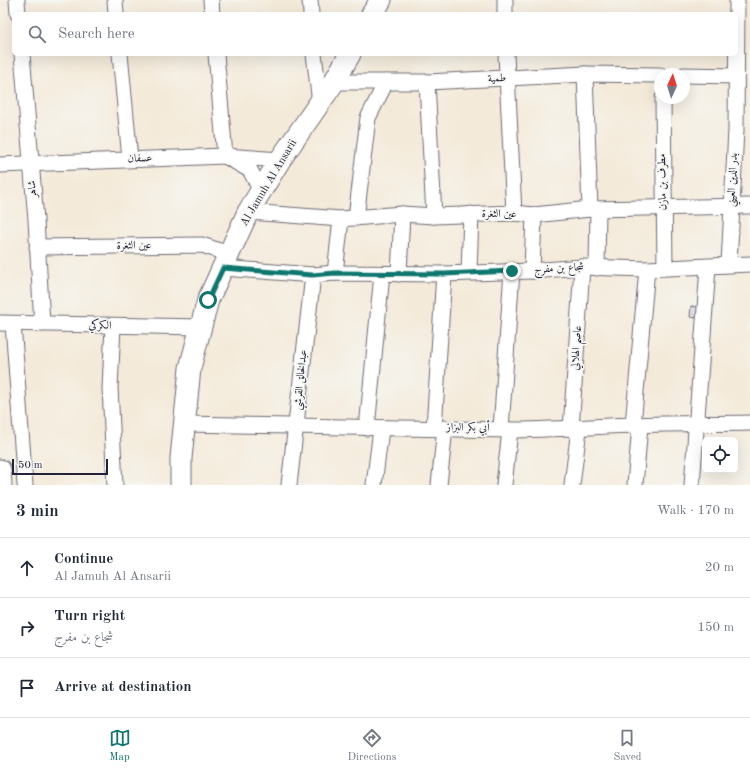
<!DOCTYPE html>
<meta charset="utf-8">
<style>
body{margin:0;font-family:"Old Standard TT",Amiri,serif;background:#f2f2f3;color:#1f2937}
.controls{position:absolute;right:12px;bottom:12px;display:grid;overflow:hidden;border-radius:6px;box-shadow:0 4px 16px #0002}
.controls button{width:36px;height:36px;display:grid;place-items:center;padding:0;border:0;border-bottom:1px solid #e0e1e3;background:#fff;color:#1f2937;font:20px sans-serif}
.compass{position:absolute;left:654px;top:68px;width:36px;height:36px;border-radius:50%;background:#fff;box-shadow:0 4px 16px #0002;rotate:4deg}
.scale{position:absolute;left:12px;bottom:10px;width:96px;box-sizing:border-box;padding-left:4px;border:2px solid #22223b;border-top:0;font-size:11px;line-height:14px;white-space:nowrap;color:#22223b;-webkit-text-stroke:3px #f6f6f2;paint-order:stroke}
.stop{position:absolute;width:12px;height:12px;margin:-9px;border:3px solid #0f766e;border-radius:50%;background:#fff}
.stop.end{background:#0f766e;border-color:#fff;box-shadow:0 1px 4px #0008}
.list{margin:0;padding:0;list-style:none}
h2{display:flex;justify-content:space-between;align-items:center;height:52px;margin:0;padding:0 16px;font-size:17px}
h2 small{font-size:13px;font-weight:400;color:#747a83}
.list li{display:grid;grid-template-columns:26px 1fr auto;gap:12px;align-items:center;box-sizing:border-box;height:60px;padding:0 16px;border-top:1px solid #e0e1e3}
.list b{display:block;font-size:15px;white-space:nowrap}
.list p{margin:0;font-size:13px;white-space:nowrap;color:#747a83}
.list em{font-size:13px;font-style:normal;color:#747a83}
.icon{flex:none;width:22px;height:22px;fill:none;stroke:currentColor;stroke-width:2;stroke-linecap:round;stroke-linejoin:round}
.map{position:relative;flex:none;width:750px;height:485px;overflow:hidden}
.search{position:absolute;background:#fff;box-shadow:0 4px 16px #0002;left:12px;right:12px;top:12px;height:44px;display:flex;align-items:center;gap:10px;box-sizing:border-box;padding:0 14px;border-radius:6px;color:#747a83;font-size:15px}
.sheet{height:232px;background:#fff}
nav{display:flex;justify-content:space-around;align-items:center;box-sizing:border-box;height:56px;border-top:1px solid #e0e1e3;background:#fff;font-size:11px;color:#747a83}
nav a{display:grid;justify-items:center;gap:2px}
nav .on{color:#0f766e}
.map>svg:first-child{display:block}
.building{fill:#b9a4cf}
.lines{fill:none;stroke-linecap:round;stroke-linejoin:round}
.street-casing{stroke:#6c6872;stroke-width:17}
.secondary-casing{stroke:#6c6872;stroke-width:23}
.street{stroke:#fff;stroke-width:15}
.secondary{stroke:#fff;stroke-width:21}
.route{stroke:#0f766e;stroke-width:5}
.labels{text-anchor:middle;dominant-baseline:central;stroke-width:3.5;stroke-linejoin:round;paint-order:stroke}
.street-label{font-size:11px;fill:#22223b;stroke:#f6f6f2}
</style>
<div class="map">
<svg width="750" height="485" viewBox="0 0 750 485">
<rect width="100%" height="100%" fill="#f6f6f2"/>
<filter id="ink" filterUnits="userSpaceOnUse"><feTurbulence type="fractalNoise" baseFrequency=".025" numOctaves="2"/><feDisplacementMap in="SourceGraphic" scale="8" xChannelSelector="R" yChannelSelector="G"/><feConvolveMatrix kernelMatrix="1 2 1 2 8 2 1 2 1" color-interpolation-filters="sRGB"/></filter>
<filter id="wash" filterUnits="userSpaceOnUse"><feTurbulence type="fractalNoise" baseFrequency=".012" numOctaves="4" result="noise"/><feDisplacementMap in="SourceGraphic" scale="16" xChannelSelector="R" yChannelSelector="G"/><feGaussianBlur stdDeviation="0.9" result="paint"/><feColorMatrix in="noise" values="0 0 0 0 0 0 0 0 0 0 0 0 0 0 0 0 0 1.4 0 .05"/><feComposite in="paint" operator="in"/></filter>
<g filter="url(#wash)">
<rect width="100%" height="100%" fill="#f4ead9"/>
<g id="blocks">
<path class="building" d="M691 306 698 307 696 318 690 317Z"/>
</g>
</g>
<g filter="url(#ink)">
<use href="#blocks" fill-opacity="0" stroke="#6c6872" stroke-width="1"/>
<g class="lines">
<defs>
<g id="street">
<path d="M17 0 18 14"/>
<path d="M115 0 116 14"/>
<path d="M211 0 212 14"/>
<path d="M310 0 311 14"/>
<path d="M505 0V14"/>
<path d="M22 54 36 220 42 324"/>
<path d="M120 54 130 159"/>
<path d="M216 54 225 156 250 170 261 191"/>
<path d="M314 54 320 103"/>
<path d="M506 54 514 213"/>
<path d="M585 74 590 209"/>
<path d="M684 75 736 76"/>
<path d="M334 82H427L585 74 660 75"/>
<path d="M427 82 434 216"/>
<path d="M663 98 665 267"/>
<path d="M0 165 225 156 280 160"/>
<path d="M248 212 341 219 402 214 434 216 514 213 534 215 590 209 750 206"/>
<path d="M356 218 368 118 386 82"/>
<path d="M37 247 202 245 229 254"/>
<path d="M729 264 736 130 737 0"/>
<path d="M223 268 313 275 335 273 444 274 532 271 582 267 647 269 750 264"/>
<path d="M597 268 598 209"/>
<path d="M532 271 534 215"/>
<path d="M469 272 471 214"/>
<path d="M335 273 341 219"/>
<path d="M399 274 402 214"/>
<path d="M0 323 200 327"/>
<path d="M13 324 25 485"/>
<path d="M113 326 110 388 115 485"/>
<path d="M185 424C294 427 403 429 511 430 553 430 594 426 635 425 673 423 712 424 750 423"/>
<path d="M633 425 647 269"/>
<path d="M367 428 382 274"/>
<path d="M434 428 444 274"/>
<path d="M501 429 512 271"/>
<path d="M571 429 582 267"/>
<path d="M289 485 313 275"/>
<path d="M374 485 381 429"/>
<path d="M439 485 445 428"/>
<path d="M504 485 510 430"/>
<path d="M572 485 579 429"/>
<path d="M635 485 640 425"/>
<path d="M692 485 708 267"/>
</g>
<g id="secondary">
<path d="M372 14 381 0"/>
<path d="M0 470 1 485"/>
<path d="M181 485V458L190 368 208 300 248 212 280 160 334 82 350 54"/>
</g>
</defs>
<use href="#street" class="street-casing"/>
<use href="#secondary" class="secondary-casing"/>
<use href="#street" class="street"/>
<use href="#secondary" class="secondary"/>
</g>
</g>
<g class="lines" filter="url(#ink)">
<path class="route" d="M208 300 223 268 312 275 335 273 444 274 512 271"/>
</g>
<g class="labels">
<g class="street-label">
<text transform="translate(497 79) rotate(-3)">طمية</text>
<text transform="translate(140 159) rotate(-2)">عسفان</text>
<text transform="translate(733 180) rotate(-87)">بدر الدين العيني</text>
<text transform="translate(663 182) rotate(-91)">مطرف بن مازن</text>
<text transform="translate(269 183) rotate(-59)">Al Jamuh Al Ansarii</text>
<text transform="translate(33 189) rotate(-95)">شاهر</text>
<text x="499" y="214">عين الثغرة</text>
<text transform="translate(134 246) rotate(-1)">عين الثغرة</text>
<text transform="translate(559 269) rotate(-3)">شجاع بن مفرج</text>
<text transform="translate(100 326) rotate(1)">الكركي</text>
<text transform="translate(577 348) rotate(-86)">عاصم الهلالي</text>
<text transform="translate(301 380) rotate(-84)">عبدالخالق القرشي</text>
<text transform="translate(468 428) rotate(1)">أبي بكر البزاز</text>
</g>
</g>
</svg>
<div class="controls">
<button><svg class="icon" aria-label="locate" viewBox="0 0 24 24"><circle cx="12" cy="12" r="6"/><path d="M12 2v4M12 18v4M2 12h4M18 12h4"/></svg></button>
</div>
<svg class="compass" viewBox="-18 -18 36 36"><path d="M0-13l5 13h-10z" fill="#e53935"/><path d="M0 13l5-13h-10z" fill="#747a83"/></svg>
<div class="scale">50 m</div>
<div class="stop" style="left:208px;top:300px"></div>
<div class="stop end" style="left:512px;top:271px"></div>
<div class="search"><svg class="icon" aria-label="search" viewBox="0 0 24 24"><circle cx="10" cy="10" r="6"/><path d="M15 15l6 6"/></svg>Search here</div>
</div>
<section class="sheet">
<h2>3 min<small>Walk · 170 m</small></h2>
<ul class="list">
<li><svg class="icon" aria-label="ahead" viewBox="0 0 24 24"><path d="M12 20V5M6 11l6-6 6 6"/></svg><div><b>Continue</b><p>Al Jamuh Al Ansarii</p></div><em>20 m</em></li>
<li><svg class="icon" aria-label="right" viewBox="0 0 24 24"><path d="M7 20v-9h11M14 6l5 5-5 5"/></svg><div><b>Turn right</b><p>شجاع بن مفرج</p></div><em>150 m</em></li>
<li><svg class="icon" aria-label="arrive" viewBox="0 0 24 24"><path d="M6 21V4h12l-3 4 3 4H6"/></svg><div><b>Arrive at destination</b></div></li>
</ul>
</section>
<nav>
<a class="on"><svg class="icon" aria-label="map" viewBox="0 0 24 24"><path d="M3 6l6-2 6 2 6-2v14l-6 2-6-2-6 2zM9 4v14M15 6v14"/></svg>Map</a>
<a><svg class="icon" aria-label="directions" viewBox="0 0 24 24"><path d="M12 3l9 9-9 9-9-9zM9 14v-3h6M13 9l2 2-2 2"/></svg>Directions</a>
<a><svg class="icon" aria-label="saved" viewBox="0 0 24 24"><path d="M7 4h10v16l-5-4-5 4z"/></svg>Saved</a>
</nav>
